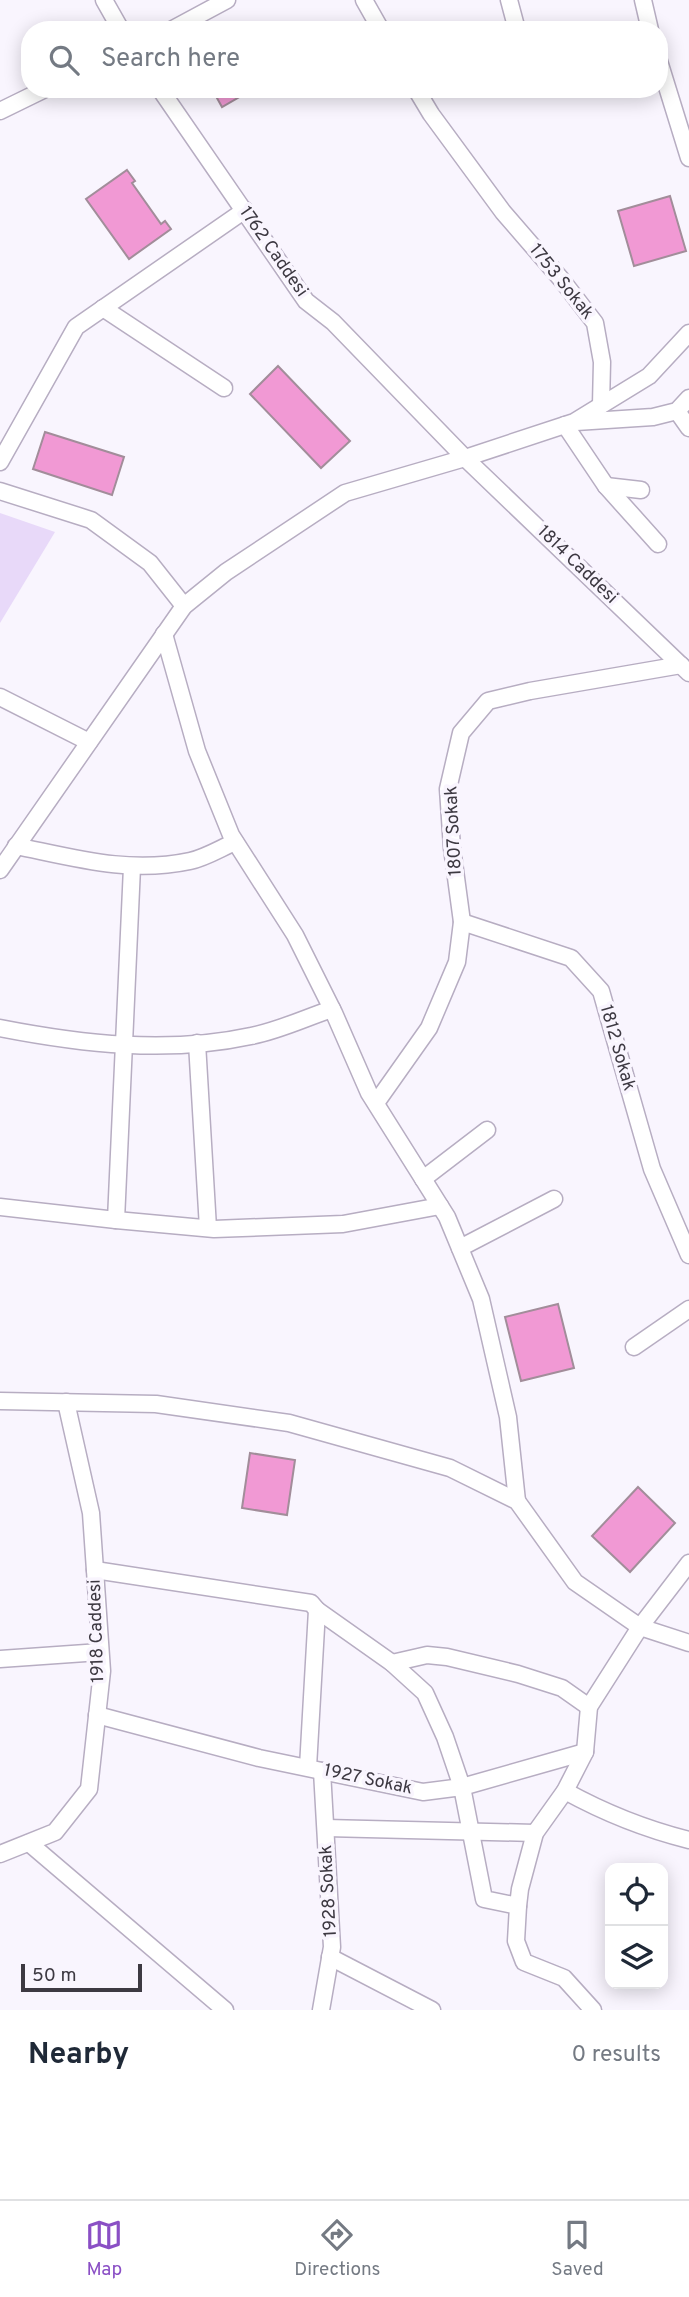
<!DOCTYPE html>
<style>
body{margin:0;font-family:Overpass,sans-serif;background:#f6f6f7;color:#1f2937}
.controls{position:absolute;right:21px;bottom:21px;display:grid;overflow:hidden;border-radius:14px;box-shadow:0 4px 18px #0003}
.controls button{width:63px;height:63px;display:grid;place-items:center;padding:0;border:0;border-bottom:2px solid #e0e1e3;background:#fff;color:#1f2937;font:35px sans-serif}
.scale{position:absolute;left:21px;bottom:18px;width:121px;box-sizing:border-box;padding-left:7px;border:4px solid #3d3942;border-top:0;font-size:19px;line-height:24px;white-space:nowrap;color:#3d3942;-webkit-text-stroke:5px #f9f5fe;paint-order:stroke}
.list{margin:0;padding:0;list-style:none}
h2{display:flex;justify-content:space-between;align-items:center;height:91px;margin:0;padding:0 28px;font-size:30px}
h2 small{font-size:23px;font-weight:400;color:#747a83}
.icon{flex:none;width:38px;height:38px;fill:none;stroke:currentColor;stroke-width:2;stroke-linecap:round;stroke-linejoin:round}
.map{position:relative;flex:none;width:689px;height:2010px;overflow:hidden}
.search{position:absolute;background:#fff;box-shadow:0 4px 18px #0003;left:21px;right:21px;top:21px;height:77px;display:flex;align-items:center;gap:18px;box-sizing:border-box;padding:0 24px;border-radius:28px;color:#747a83;font-size:26px}
.sheet{height:189px;background:#fff}
nav{display:flex;justify-content:space-around;align-items:center;box-sizing:border-box;height:98px;border-top:2px solid #e0e1e3;background:#fff;font-size:19px;color:#747a83}
nav a{display:grid;justify-items:center;gap:4px}
nav .on{color:#8a4fc5}
.map>svg:first-child{display:block}
.green{fill:#e8d9f9}
.building{fill:#f199d4;stroke:#a28d9a;stroke-width:2}
.lines{fill:none;stroke-linecap:round;stroke-linejoin:round}
.minor-casing{stroke:#b7adc2;stroke-width:19}
.minor{stroke:#fff;stroke-width:16}
.labels{text-anchor:middle;dominant-baseline:central;stroke-width:7;stroke-linejoin:round;paint-order:stroke}
.street-label{font-size:18px;fill:#3d3942;stroke:#f9f5fe}
</style>
<div class="map">
<svg width="689" height="2010" viewBox="0 0 689 2010">
<rect width="100%" height="100%" fill="#f9f5fe"/>
<path class="green" d="M0 513 55 532 0 623Z"/>
<g class="building">
<path d="M212 89H253L222 107Z"/>
<path d="M127 170 135 181 132 183 161 224 165 221 171 229 129 259 86 199Z"/>
<path d="M670 196 686 251 634 266 618 211Z"/>
<path d="M278 366 350 441 321 468 250 394Z"/>
<path d="M45 432 124 457 112 495 33 469Z"/>
<path d="M558 1304 574 1368 521 1381 505 1317Z"/>
<path d="M250 1453 295 1460 287 1515 242 1508Z"/>
<path d="M638 1487 675 1523 630 1572 592 1536Z"/>
</g>
<g class="lines">
<defs>
<g id="minor">
<path d="M104 0 121 30"/>
<path d="M364 0 381 30"/>
<path d="M509 0 517 30"/>
<path d="M643 0 650 30"/>
<path d="M171 30 227 0"/>
<path d="M659 61 689 158"/>
<path d="M160 89 306 301 333 322 465 458 689 673"/>
<path d="M416 89 431 114 503 212 561 279 595 323 602 362 601 405"/>
<path d="M0 111 45 89"/>
<path d="M103 308 224 388"/>
<path d="M677 411 689 428"/>
<path d="M576 422 653 417 677 411 689 398"/>
<path d="M565 425 606 486 658 544"/>
<path d="M0 462 76 327 245 210"/>
<path d="M606 486 641 490"/>
<path d="M0 491 91 520 150 563 184 606"/>
<path d="M164 634 197 751 231 835 295 935 334 1013 369 1093 447 1217 481 1299 508 1417 517 1501"/>
<path d="M0 697 89 742"/>
<path d="M16 846C75 858 129 874 190 861 205 858 221 848 235 842"/>
<path d="M0 870 184 606 226 572 345 493 465 458 574 422 649 376 689 333"/>
<path d="M462 922 571 958 601 991 652 1169 689 1255"/>
<path d="M0 1028C82 1044 168 1054 251 1036 278 1031 305 1018 332 1009"/>
<path d="M197 1043 208 1228"/>
<path d="M376 1103 429 1028 457 962 462 922 452 848 448 789 461 733 488 701 530 691 681 665"/>
<path d="M423 1179 487 1130"/>
<path d="M0 1207 116 1220 214 1229 343 1224 440 1206"/>
<path d="M116 1220 132 867"/>
<path d="M460 1248 554 1199"/>
<path d="M634 1347 689 1309"/>
<path d="M0 1401 156 1404 289 1423 450 1468 517 1501 575 1582 640 1627 689 1643"/>
<path d="M95 1570 311 1603 317 1610 308 1767"/>
<path d="M317 1610 392 1663 425 1693 445 1737 462 1787 484 1899 518 1906"/>
<path d="M0 1659 100 1652"/>
<path d="M392 1663 427 1655 447 1657 518 1674 562 1688 589 1707"/>
<path d="M97 1715 259 1758 423 1792 462 1787 585 1752"/>
<path d="M565 1791C605 1813 645 1829 689 1840"/>
<path d="M326 1828 535 1833"/>
<path d="M29 1843 225 2010"/>
<path d="M0 1854 55 1832 89 1789 102 1671 91 1513 66 1402"/>
<path d="M330 1957 432 2010"/>
<path d="M321 2010 332 1947 322 1771"/>
<path d="M593 2010 564 1978 524 1962 516 1941 518 1906 520 1889 535 1833 565 1791 585 1752 589 1707 640 1627 689 1563"/>
</g>
</defs>
<use href="#minor" class="minor-casing"/>
<use href="#minor" class="minor"/>
</g>
<g class="labels">
<g class="street-label">
<text transform="translate(273 252) rotate(55)">1762 Caddesi</text>
<text transform="translate(561 282) rotate(51)">1753 Sokak</text>
<text transform="translate(577 565) rotate(44)">1814 Caddesi</text>
<text transform="translate(454 831) rotate(-93)">1807 Sokak</text>
<text transform="translate(617 1048) rotate(74)">1812 Sokak</text>
<text transform="translate(97 1631) rotate(-92)">1918 Caddesi</text>
<text transform="translate(368 1780) rotate(12)">1927 Sokak</text>
<text transform="translate(329 1891) rotate(-93)">1928 Sokak</text>
</g>
</g>
</svg>
<div class="controls">
<button><svg class="icon" aria-label="locate" viewBox="0 0 24 24"><circle cx="12" cy="12" r="6"/><path d="M12 2v4M12 18v4M2 12h4M18 12h4"/></svg></button>
<button><svg class="icon" aria-label="layers" viewBox="0 0 24 24"><path d="M12 4l9 5-9 5-9-5zM3 14l9 5 9-5"/></svg></button>
</div>
<div class="scale">50 m</div>
<div class="search"><svg class="icon" aria-label="search" viewBox="0 0 24 24"><circle cx="10" cy="10" r="6"/><path d="M15 15l6 6"/></svg>Search here</div>
</div>
<section class="sheet">
<h2>Nearby<small>0 results</small></h2>
<ul class="list">
</ul>
</section>
<nav>
<a class="on"><svg class="icon" aria-label="map" viewBox="0 0 24 24"><path d="M3 6l6-2 6 2 6-2v14l-6 2-6-2-6 2zM9 4v14M15 6v14"/></svg>Map</a>
<a><svg class="icon" aria-label="directions" viewBox="0 0 24 24"><path d="M12 3l9 9-9 9-9-9zM9 14v-3h6M13 9l2 2-2 2"/></svg>Directions</a>
<a><svg class="icon" aria-label="saved" viewBox="0 0 24 24"><path d="M7 4h10v16l-5-4-5 4z"/></svg>Saved</a>
</nav>
